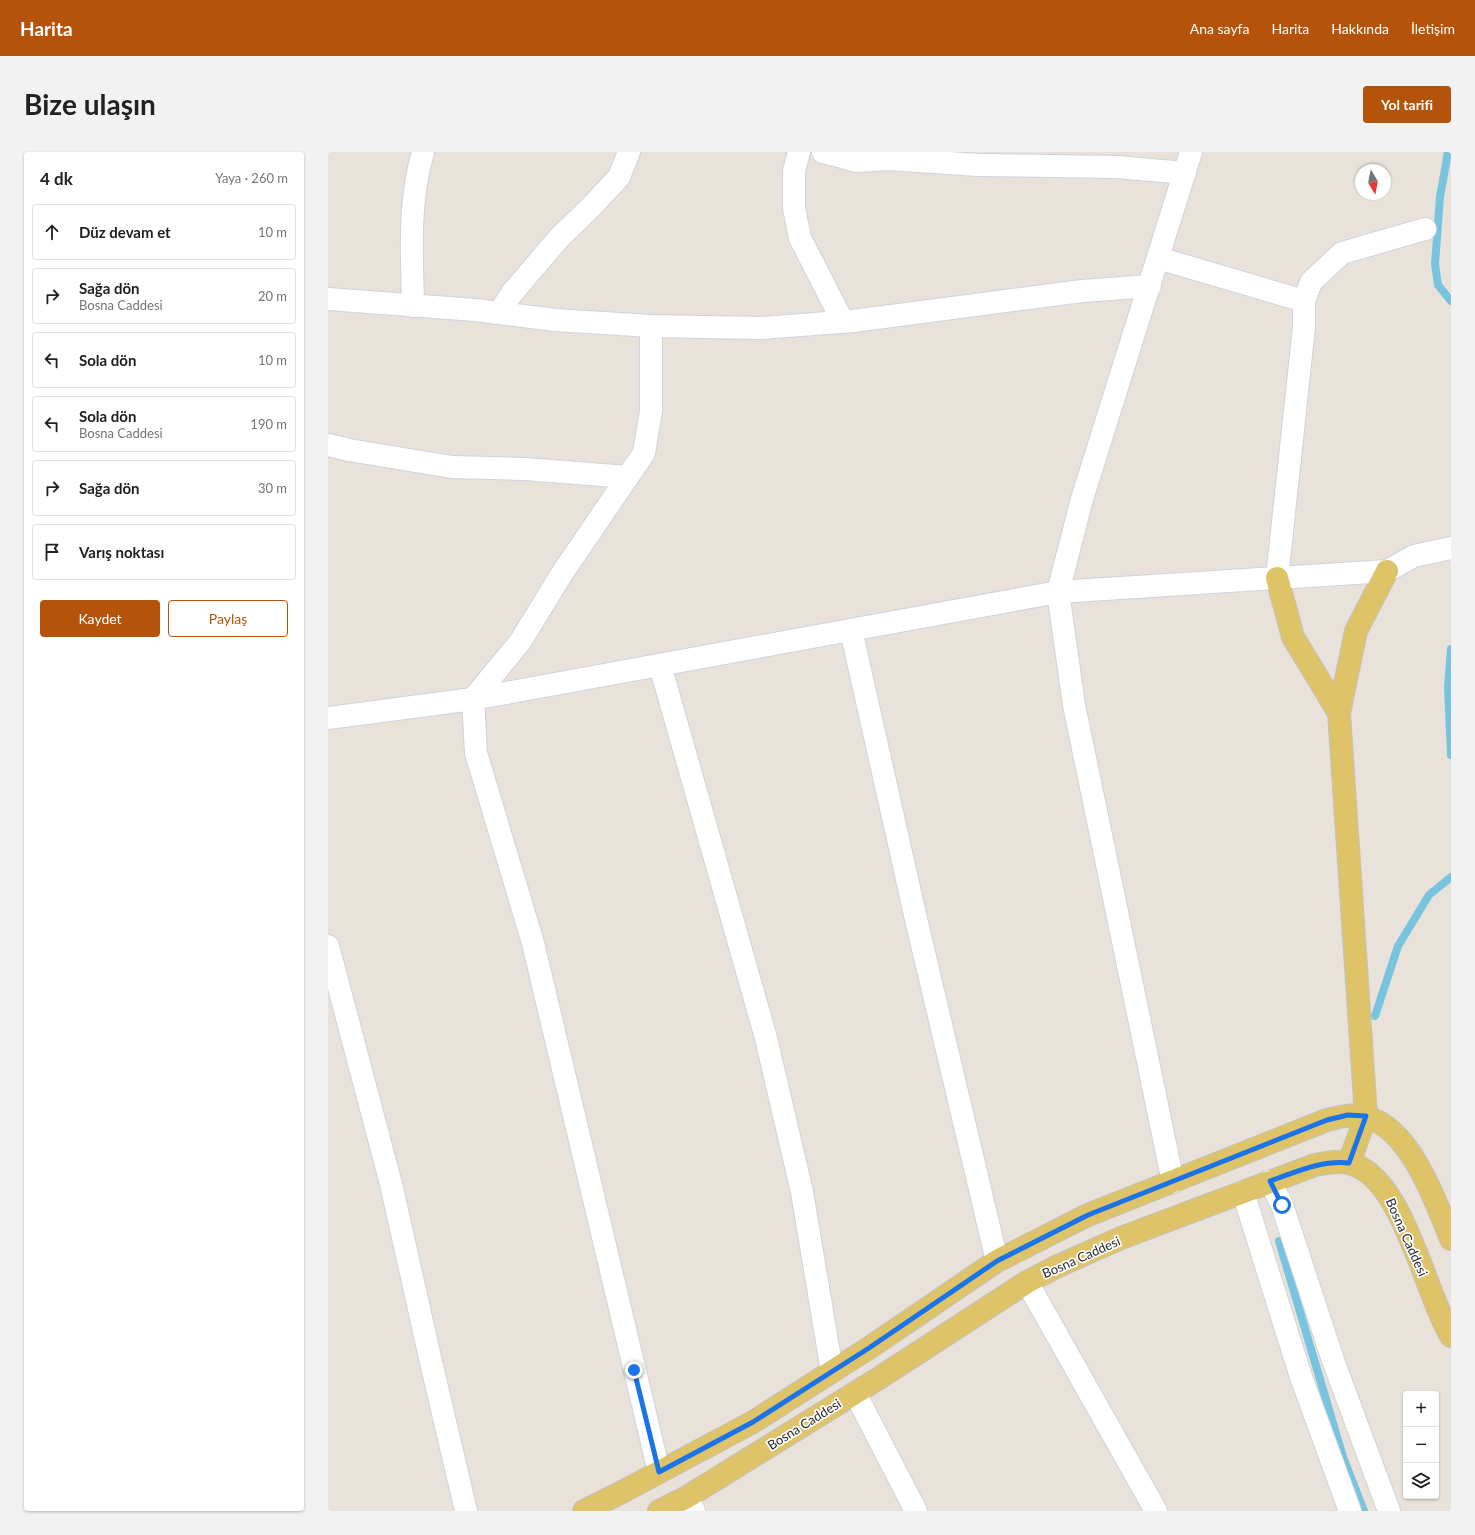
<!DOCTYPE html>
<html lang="tr">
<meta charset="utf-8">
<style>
body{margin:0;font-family:Lato,sans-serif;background:#f2f2f2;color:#202124}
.controls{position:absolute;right:12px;bottom:12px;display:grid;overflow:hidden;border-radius:4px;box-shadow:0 1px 3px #0004}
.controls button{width:36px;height:36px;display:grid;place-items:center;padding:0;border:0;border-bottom:1px solid #e0e0e0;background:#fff;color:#202124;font:20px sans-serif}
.compass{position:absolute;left:1027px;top:12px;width:36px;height:36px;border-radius:50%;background:#fff;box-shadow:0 1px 3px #0004;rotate:170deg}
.stop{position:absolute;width:12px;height:12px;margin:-9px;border:3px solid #1a73e8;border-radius:50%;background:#fff}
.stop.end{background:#1a73e8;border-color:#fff;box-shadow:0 1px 4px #0008}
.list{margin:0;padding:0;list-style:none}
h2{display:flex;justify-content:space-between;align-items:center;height:52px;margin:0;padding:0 16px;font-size:17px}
h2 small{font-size:13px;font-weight:400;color:#757577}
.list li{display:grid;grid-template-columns:26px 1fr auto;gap:12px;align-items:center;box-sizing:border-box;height:56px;margin:0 8px 8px;padding:0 8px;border:1px solid #e0e0e0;border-radius:4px}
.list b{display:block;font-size:15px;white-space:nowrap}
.list p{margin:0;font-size:13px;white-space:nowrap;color:#757577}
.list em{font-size:13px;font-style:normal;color:#757577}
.actions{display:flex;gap:8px;padding:12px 16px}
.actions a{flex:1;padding:9px 0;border:1px solid #b45309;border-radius:4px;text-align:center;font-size:14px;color:#b45309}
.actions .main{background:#b45309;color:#fff}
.icon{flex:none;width:22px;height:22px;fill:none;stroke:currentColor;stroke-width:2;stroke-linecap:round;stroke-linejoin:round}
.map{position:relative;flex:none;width:1123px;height:1359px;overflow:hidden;border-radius:4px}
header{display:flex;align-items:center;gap:24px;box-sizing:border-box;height:56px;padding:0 20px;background:#b45309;color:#fff}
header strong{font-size:19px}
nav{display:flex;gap:22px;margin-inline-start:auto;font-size:14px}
.intro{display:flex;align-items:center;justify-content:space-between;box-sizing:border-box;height:96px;padding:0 24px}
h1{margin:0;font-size:28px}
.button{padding:10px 18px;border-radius:4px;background:#b45309;color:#fff;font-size:14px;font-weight:700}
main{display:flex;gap:24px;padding:0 24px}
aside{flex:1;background:#fff;border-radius:4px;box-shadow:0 1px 3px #0004}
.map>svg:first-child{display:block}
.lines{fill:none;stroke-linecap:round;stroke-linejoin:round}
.stream{stroke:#78c4df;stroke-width:8}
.minor-casing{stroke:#d0d2de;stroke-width:24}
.major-casing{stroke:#c3c3c3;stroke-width:24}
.minor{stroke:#fff;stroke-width:22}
.major{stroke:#dfc368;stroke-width:22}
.route{stroke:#1a73e8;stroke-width:5}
.labels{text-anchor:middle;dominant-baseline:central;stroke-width:3.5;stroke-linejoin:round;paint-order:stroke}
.street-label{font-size:13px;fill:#272727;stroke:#fff}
</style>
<header>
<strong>Harita</strong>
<nav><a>Ana sayfa</a><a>Harita</a><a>Hakkında</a><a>İletişim</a></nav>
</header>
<div class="intro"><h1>Bize ulaşın</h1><a class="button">Yol tarifi</a></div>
<main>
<aside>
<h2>4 dk<small>Yaya · 260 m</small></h2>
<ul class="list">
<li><svg class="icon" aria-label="ahead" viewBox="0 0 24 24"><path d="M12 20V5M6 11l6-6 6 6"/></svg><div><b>Düz devam et</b></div><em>10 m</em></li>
<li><svg class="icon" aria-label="right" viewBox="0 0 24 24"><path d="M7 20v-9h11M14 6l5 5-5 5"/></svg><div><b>Sağa dön</b><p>Bosna Caddesi</p></div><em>20 m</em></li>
<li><svg class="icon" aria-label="left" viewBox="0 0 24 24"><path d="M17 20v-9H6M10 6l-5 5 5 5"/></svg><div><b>Sola dön</b></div><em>10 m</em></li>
<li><svg class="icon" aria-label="left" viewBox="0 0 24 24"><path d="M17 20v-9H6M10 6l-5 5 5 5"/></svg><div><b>Sola dön</b><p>Bosna Caddesi</p></div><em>190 m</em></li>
<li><svg class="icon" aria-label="right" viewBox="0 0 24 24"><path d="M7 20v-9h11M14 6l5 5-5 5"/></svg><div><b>Sağa dön</b></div><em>30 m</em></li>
<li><svg class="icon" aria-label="arrive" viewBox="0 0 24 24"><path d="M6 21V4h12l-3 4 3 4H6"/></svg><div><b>Varış noktası</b></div></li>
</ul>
<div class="actions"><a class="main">Kaydet</a><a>Paylaş</a></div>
</aside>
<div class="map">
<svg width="1123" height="1359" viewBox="0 0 1123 1359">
<rect width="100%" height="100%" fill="#e8e2da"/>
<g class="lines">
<g class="stream">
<path d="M1120 0 1112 45 1107 112 1110 133 1123 149"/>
<path d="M1123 497 1120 535 1123 603"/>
<path d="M1047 864 1070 794 1101 743 1123 725"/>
<path d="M951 1089 1015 1305 1036 1359"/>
</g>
<defs>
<g id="minor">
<path d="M471 0 466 19V56L472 86 515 170"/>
<path d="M495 0 528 9 560 7 650 13 789 15 857 21"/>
<path d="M830 106 976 149"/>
<path d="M0 147 147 158 227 168 323 174 434 176 525 169 754 139 822 134"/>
<path d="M85 154C84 101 80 52 95 0"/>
<path d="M171 161 184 141 231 86 265 53 291 25 301 0"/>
<path d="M323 174V259L316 301 233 423 192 490 145 547 148 601 205 791 331 1320"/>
<path d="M0 293 21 298 124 315 197 317 300 325"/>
<path d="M949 426 976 175V149L983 130 1014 101 1097 77"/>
<path d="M523 478 588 767 669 1109"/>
<path d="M332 513 438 886 474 1040 504 1219"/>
<path d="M0 566 145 547 730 440 1059 419 1086 404 1123 396"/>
<path d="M0 794 63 1032 103 1210 138 1359"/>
<path d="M942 1029 954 1053 1006 1211 1061 1359"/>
<path d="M845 1030 746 553 730 440 754 347 863 0"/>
<path d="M915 1040 973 1225 1022 1359"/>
<path d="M699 1130 828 1359"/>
<path d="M527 1241 588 1359"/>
<path d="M359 1345 366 1359"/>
</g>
<g id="major">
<path d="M949 426 965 485 1011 561"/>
<path d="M1021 1011 1038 964 1011 561 1028 479 1059 419"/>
<path d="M256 1359 296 1339 425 1270 541 1196 669 1109 760 1063 999 968C1012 965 1026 961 1039 965 1083 978 1107 1048 1123 1087"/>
<path d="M331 1359 359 1345 548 1228 699 1130 730 1114 793 1086 987 1013C998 1011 1009 1008 1020 1011 1075 1022 1096 1140 1123 1184"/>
</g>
</defs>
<use href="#minor" class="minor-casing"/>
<use href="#major" class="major-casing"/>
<use href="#minor" class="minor"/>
<use href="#major" class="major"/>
</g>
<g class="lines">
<path class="route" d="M306 1218 331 1320 425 1270 541 1196 669 1109 760 1063 999 968 1020 963 1038 964 1021 1011C993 1008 968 1020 942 1029L954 1053"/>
</g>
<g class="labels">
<g class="street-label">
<text transform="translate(1079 1085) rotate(66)">Bosna Caddesi</text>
<text transform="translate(753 1105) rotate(-24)">Bosna Caddesi</text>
<text transform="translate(476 1272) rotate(-32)">Bosna Caddesi</text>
</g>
</g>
</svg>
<div class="controls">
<button>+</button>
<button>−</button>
<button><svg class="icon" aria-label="layers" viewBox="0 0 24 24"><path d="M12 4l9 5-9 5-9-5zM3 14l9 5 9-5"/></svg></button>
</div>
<svg class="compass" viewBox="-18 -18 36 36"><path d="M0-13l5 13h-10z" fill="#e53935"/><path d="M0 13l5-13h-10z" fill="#757577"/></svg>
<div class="stop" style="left:954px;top:1053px"></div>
<div class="stop end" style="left:306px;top:1218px"></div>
</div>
</main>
